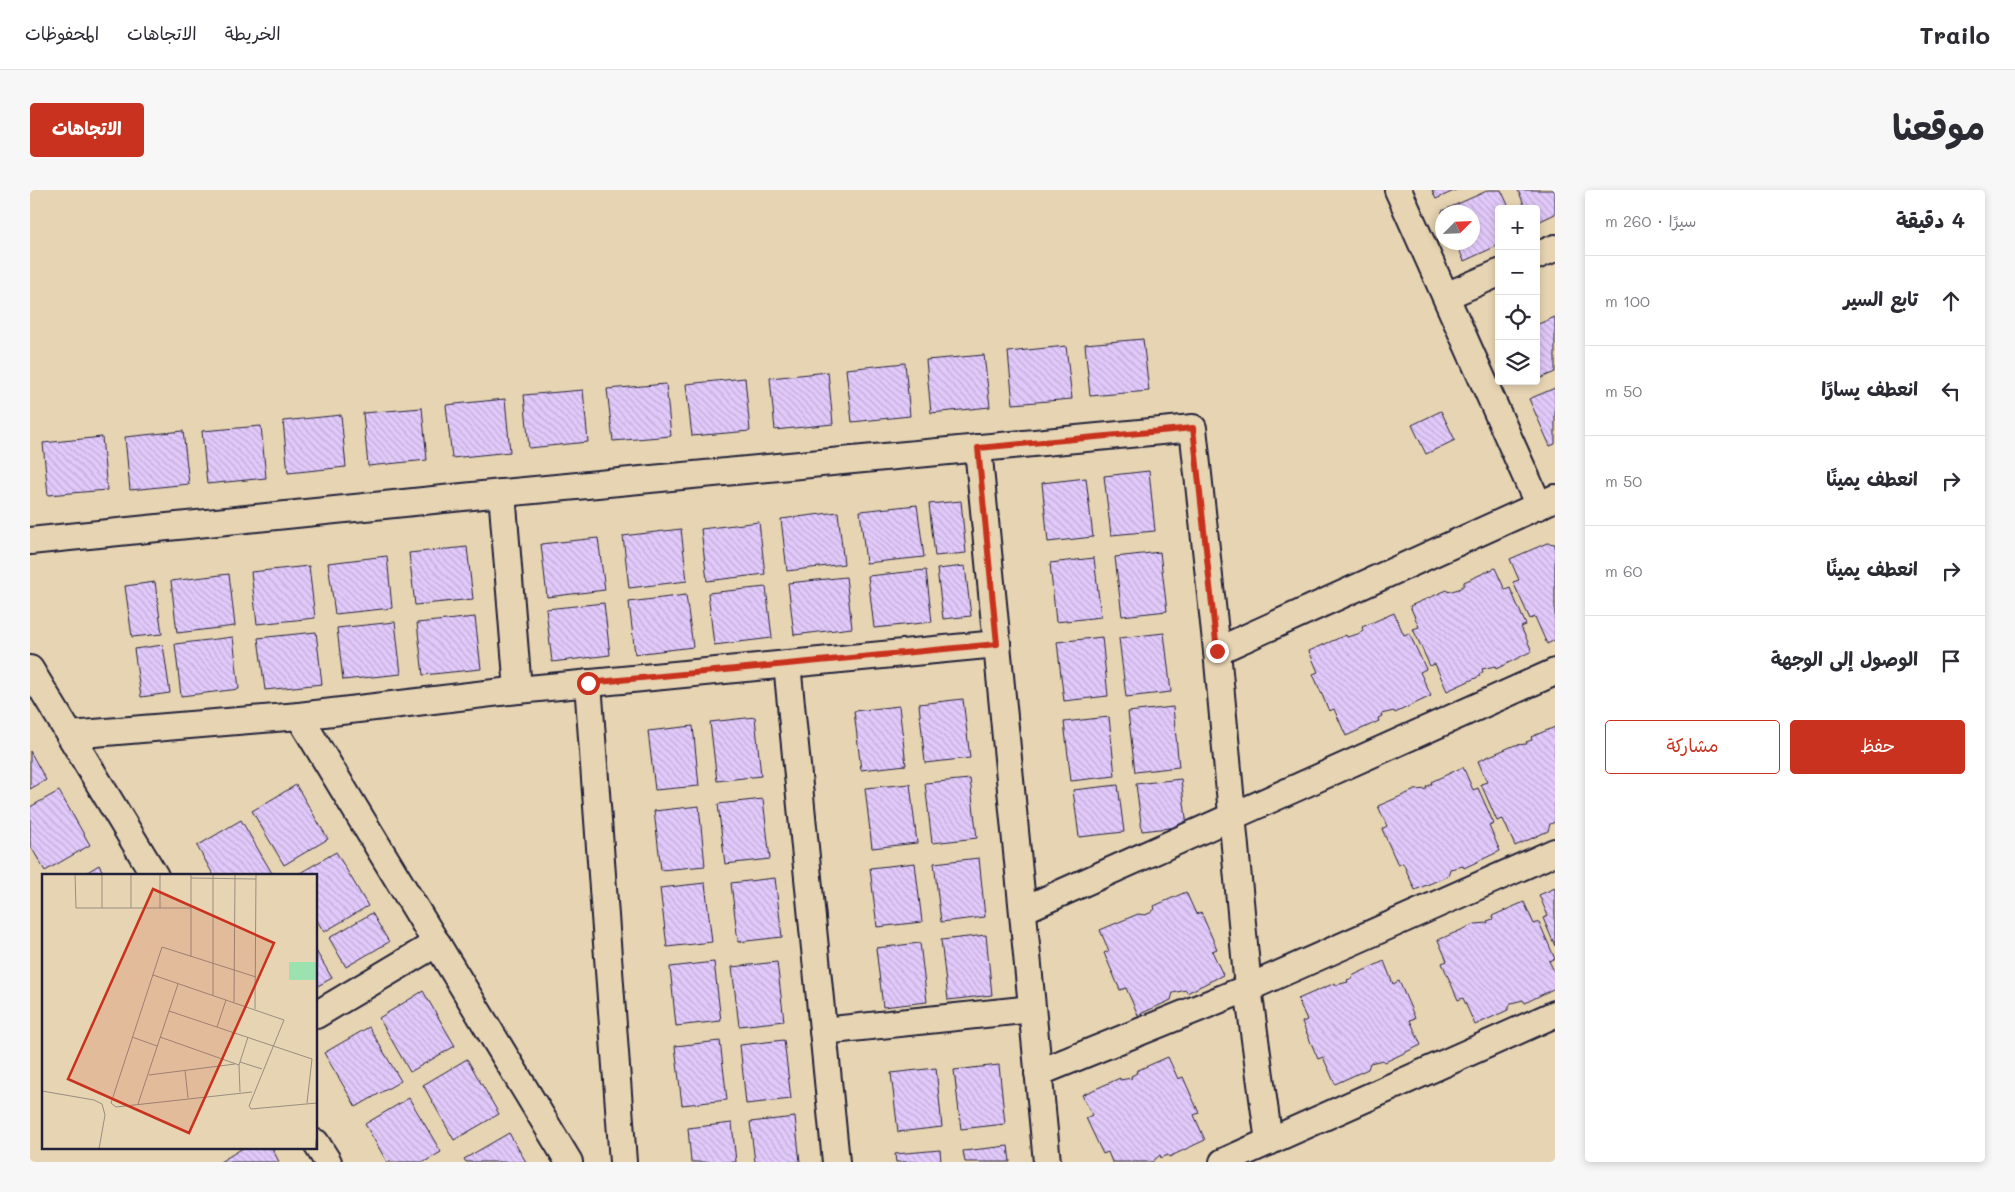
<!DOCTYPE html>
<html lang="ar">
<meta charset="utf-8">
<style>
body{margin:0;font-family:Mali,"Playpen Sans Arabic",sans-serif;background:#f7f7f7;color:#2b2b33;direction:rtl}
.controls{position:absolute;right:15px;top:15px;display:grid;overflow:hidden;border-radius:5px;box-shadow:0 2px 8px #0003}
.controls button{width:45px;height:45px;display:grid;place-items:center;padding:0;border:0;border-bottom:1px solid #e1e1e2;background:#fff;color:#2b2b33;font:25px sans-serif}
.compass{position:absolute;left:1405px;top:15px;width:45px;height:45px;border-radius:50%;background:#fff;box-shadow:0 2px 8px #0003;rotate:66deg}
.stop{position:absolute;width:15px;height:15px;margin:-11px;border:4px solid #c8321e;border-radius:50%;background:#fff}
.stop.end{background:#c8321e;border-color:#fff;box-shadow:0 1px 5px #0008}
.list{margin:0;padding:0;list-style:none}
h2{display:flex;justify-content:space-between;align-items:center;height:65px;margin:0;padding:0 20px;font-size:21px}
h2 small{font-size:16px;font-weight:400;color:#7c7c81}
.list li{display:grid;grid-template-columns:32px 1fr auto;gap:15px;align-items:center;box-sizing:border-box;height:90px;padding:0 20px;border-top:1px solid #e1e1e2}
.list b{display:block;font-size:19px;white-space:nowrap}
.list em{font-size:16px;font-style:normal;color:#7c7c81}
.actions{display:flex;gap:10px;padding:15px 20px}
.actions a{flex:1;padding:11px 0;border:1px solid #c8321e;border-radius:5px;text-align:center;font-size:18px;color:#c8321e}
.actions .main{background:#c8321e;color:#fff}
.icon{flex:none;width:28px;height:28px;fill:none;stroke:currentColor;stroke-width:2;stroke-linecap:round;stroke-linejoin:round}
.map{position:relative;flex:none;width:1525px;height:972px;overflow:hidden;direction:ltr;border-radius:5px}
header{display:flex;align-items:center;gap:30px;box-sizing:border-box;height:70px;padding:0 25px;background:#fff;border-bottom:1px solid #e1e1e2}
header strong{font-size:24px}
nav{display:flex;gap:28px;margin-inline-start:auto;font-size:18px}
.intro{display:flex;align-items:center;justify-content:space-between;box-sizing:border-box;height:120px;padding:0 30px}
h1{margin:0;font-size:35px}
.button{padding:12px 22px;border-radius:5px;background:#c8321e;color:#fff;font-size:18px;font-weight:700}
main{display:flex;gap:30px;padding:0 30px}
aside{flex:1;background:#fff;border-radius:5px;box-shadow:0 2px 8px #0003}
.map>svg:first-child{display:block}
.building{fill:url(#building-back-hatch);stroke:#22223b}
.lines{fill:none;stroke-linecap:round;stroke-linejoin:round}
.street-casing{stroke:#22223b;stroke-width:30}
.street{stroke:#e7d4b2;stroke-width:26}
.route{stroke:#c8321e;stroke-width:6}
.inset-road{fill:none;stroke:#988d82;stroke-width:1}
.view{fill:#c8321e;fill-opacity:0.15;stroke:#c8321e;stroke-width:2.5}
.inset-edge{fill:none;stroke:#22223b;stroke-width:2.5}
</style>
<header>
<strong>Trailo</strong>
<nav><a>الخريطة</a><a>الاتجاهات</a><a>المحفوظات</a></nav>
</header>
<div class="intro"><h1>موقعنا</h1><a class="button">الاتجاهات</a></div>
<main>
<aside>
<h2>4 دقيقة<small>سيرًا · 260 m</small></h2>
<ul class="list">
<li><svg class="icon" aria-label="ahead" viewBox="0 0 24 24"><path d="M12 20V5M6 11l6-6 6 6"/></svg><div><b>تابع السير</b></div><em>100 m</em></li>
<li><svg class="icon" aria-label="left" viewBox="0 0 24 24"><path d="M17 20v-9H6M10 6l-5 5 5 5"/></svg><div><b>انعطف يسارًا</b></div><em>50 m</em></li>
<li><svg class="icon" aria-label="right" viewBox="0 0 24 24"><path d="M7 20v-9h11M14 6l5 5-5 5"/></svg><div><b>انعطف يمينًا</b></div><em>50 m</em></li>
<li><svg class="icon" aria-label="right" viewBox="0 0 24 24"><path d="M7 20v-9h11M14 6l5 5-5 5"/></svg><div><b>انعطف يمينًا</b></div><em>60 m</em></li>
<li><svg class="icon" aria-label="arrive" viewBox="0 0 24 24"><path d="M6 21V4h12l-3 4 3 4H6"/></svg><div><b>الوصول إلى الوجهة</b></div></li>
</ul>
<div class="actions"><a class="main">حفظ</a><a>مشاركة</a></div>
</aside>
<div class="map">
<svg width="1525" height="972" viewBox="0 0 1525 972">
<defs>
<pattern id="building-back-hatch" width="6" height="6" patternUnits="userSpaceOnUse" patternTransform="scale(1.25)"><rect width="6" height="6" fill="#e1c9f9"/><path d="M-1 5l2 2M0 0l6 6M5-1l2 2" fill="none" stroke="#c1acd6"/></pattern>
</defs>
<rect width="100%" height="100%" fill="#e7d4b2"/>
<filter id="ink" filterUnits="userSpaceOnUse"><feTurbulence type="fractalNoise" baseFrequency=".02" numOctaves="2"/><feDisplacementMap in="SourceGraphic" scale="10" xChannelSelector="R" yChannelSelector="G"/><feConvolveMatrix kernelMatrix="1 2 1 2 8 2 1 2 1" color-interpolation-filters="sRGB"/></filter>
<g filter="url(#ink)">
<g class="building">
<path d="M1402 0H1426L1406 9Z"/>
<path d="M1459 0H1471L1480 19H1469V55L1434 71 1426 52H1442V22L1412 23V21Z"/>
<path d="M1488 0H1525V24L1506 33V19H1496Z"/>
<path d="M1525 127V182L1506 190V135Z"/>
<path d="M1113 149 1119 201 1060 206 1055 154Z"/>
<path d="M1036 156 1042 209 983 214 978 162Z"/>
<path d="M954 165 960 217 901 223 896 170Z"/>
<path d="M875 173 880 226 822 232 816 179Z"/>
<path d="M798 182 803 234 745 240 740 188Z"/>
<path d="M715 188 720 241 662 246 656 194Z"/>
<path d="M636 194 641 246 583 251 577 199Z"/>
<path d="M1525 198V254L1520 256 1499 209Z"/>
<path d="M553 200 558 252 499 258 494 205Z"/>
<path d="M475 209 480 262 422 268 416 215Z"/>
<path d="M392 218 397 270 338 276 333 223Z"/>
<path d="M1411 221 1425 250 1396 264 1382 235Z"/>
<path d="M311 225 316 277 258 283 253 231Z"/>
<path d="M231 236 236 288 177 294 172 241Z"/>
<path d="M153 241 159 294 100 300 95 247Z"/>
<path d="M72 247 77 300 18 305 13 253Z"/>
<path d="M1119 281 1125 341 1081 345 1074 286Z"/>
<path d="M1056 288 1063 347 1018 352 1012 293Z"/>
<path d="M931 311 936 363 905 366 899 314Z"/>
<path d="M887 315 894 367 836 373 830 321Z"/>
<path d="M808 322 814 374 757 381 751 329Z"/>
<path d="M729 332 735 384 677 391 671 339Z"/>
<path d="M651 339 657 391 599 398 593 346Z"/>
<path d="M568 348 575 400 517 407 511 354Z"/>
<path d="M1517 353 1525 354V450L1517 454 1505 427 1500 429 1483 392 1489 390 1480 369Z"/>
<path d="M437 357 443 409 385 415 379 363Z"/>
<path d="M1130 362 1137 421 1092 426 1085 367Z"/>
<path d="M357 366 362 418 305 424 298 373Z"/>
<path d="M1064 368 1071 427 1026 432 1020 373Z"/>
<path d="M279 376 285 428 227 434 221 382Z"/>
<path d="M935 376 941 426 913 429 907 379Z"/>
<path d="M1465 378 1475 400 1480 398 1496 435 1491 437 1502 461 1466 479 1465 476 1452 479 1453 482 1449 484 1450 486 1417 501 1405 474 1400 476 1383 439 1389 437 1380 416 1417 400 1418 402 1429 399 1434 395V392Z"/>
<path d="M896 380 902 432 844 438 838 386Z"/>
<path d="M199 384 205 436 147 443 141 391Z"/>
<path d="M816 387 822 438 764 445 758 393Z"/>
<path d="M125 392 132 444 102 447 95 396Z"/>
<path d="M736 397 742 448 684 455 678 403Z"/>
<path d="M656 405 663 457 605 464 599 412Z"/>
<path d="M574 413 580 465 522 472 516 419Z"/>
<path d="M1364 423 1374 445 1379 443 1396 479 1390 482 1401 506 1365 523 1364 521 1351 524 1352 526 1348 528 1349 531 1316 546 1304 519 1299 521 1283 484 1288 482 1279 461 1316 445 1317 447 1328 444 1333 440 1332 437Z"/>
<path d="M445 427 451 479 393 485 387 433Z"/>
<path d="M365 432 371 484 313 490 307 438Z"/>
<path d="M286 442 292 494 235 500 228 448Z"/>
<path d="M1134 443 1141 502 1096 507 1089 448Z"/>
<path d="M203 447 209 499 151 506 145 454Z"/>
<path d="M1072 447 1078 506 1034 511 1027 452Z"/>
<path d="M133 455 140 503 111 507 104 459Z"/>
<path d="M933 509 940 568 895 573 889 514Z"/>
<path d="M869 516 876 575 831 580 824 521Z"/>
<path d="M1143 517 1149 577 1105 582 1098 522Z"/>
<path d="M725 527 731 586 687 591 680 532Z"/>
<path d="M1079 527 1085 586 1041 591 1034 532Z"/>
<path d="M663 536 669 596 625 600 618 541Z"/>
<path d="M1525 537V632L1520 634 1518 641 1485 656 1473 629 1467 631 1451 594 1457 592 1448 571 1485 555 1497 554 1496 552 1502 550 1501 547Z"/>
<path d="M0 561 16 590 0 599Z"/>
<path d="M1433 577 1443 600 1448 598 1464 634 1459 636 1470 661 1434 678 1433 676 1420 679 1418 686 1385 700 1373 673 1368 675 1352 639 1357 636 1348 616 1385 600 1397 599 1396 597 1402 594 1401 592Z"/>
<path d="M940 589 947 648 902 653 895 593Z"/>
<path d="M1151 589 1157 636 1112 641 1106 594Z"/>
<path d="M880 594 887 653 842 658 835 598Z"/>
<path d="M266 595 298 649 254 675 222 621Z"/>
<path d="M1088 595 1094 642 1049 647 1043 600Z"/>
<path d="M29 601 60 655 15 681 0 655V617Z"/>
<path d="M733 609 740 669 695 674 688 614Z"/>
<path d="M669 616 675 676 631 680 624 621Z"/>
<path d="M211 630 243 685 241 686H184L167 656Z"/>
<path d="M306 662 338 716 294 742 286 729V686H265Z"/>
<path d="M949 668 955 727 911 732 904 673Z"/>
<path d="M885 673 892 732 847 737 840 678Z"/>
<path d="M69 675 75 686H51Z"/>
<path d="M745 688 752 747 708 752 701 693Z"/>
<path d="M675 693 682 752 637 757 630 698Z"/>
<path d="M1525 698V756L1513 728 1518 726 1509 705Z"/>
<path d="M1156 702 1166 724 1171 722 1187 759 1182 761 1193 785 1157 803 1156 800 1143 803 1141 810 1108 825 1096 798 1090 800 1074 763 1079 761 1070 740 1108 724 1115 725 1120 723 1125 719 1124 716Z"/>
<path d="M1494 712 1504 734 1509 732 1525 769 1519 771 1525 783V798L1495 813 1493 810 1481 813 1478 820 1445 835 1433 808 1428 810 1412 773 1417 771 1408 750 1445 734 1458 733 1457 731 1463 729 1462 726Z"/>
<path d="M342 723 359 752 316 777 299 748Z"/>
<path d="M956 745 962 805 918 810 911 750Z"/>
<path d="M890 753 897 812 853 817 846 758Z"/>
<path d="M286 761 302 788 286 797Z"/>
<path d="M1354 771 1363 794 1369 791 1385 828 1380 830 1391 855 1355 872 1353 870 1340 873 1338 879 1305 894 1293 867 1288 869 1272 832 1277 830 1268 809 1305 793 1306 795 1318 792 1317 790 1323 788 1322 786Z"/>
<path d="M684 772 691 831 646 836 640 777Z"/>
<path d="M747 772 754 831 709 836 702 777Z"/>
<path d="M393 801 425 856 380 882 349 828Z"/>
<path d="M339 837 371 891 326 917 294 863Z"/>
<path d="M754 850 761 909 716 914 710 855Z"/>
<path d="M690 851 697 910 652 915 645 856Z"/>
<path d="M1138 867 1148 889 1153 887 1169 923 1164 925 1175 950 1139 967 1138 965 1131 968 1130 965 1122 972H1082L1078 962 1073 964 1056 928 1062 925 1052 905 1090 888V890L1102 888 1101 886 1107 883 1106 881Z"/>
<path d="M437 869 469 924 424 950 393 895Z"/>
<path d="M969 875 975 934 931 939 924 880Z"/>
<path d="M906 878 912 937 868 942 861 883Z"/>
<path d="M379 908 411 962 394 972H357L335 934Z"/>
<path d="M765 927 770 972H725L720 932Z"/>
<path d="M702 933 706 972H661L658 938Z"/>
<path d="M479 943 496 972H436L434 969Z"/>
<path d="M978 956 980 972H935L933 961Z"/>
<path d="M213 958H242L249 972H190Z"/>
<path d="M910 960 911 972H866L865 964Z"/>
</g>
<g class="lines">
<defs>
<g id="street">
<path d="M1368 0 1509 316"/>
<path d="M1506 66 1525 58"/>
<path d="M1416 106 1469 83"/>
<path d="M948 258 1017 972"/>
<path d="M472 303 488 500"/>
<path d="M0 351 472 303 1163 238 1187 461 1218 798 1239 952"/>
<path d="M1187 461 1525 308"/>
<path d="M757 474 806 972"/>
<path d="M0 479 125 686"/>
<path d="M558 493 593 972"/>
<path d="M269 526 539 972"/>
<path d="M40 545 269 526 488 500 967 454"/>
<path d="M993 720 1525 482"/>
<path d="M286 825 407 753"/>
<path d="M793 841 1002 819"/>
<path d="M1008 883 1218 798 1525 662"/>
<path d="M286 953 298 972"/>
<path d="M1193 972 1525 824"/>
</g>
</defs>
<use href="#street" class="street-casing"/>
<use href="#street" class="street"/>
</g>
</g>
<g class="lines" filter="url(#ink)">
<path class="route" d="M558 493 967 454 948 258 1163 238 1187 461"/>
</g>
<g transform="translate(12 684)">
<rect width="275" height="275" fill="#e7d4b2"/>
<path d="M247 88H275V106H247Z" fill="#9ce2b0"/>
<path class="inset-road" d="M33 0 34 34H149M149 0V83M171 0V121M149 4 214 5M60 34V0M89 34V0M118 34V0M111 101 242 146 207 232 209 235 275 229M192 128 193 0M213 135 214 0M127 137 270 185 265 229M175 153 184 126M90 163 115 172M118 163 197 191M198 188 220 195M143 196 146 224M107 201 193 190M0 217 52 226 60 230 63 241 57 275M198 218 197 191 206 163M210 218 74 233 69 229 120 73 214 103M96 230 136 110M273 275 275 259"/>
<path class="view" d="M111 15 232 69 147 259 26 205Z"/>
<rect width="275" height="275" class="inset-edge"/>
</g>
</svg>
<div class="controls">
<button>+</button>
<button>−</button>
<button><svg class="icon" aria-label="locate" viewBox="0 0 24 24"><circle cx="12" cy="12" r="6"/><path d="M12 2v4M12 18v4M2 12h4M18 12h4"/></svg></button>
<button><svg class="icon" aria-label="layers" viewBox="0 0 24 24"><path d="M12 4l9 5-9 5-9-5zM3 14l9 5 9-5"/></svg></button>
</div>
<svg class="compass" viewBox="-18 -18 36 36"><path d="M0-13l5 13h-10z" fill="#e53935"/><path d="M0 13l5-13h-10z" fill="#7c7c81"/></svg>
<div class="stop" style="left:558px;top:493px"></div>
<div class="stop end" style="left:1187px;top:461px"></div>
</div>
</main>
